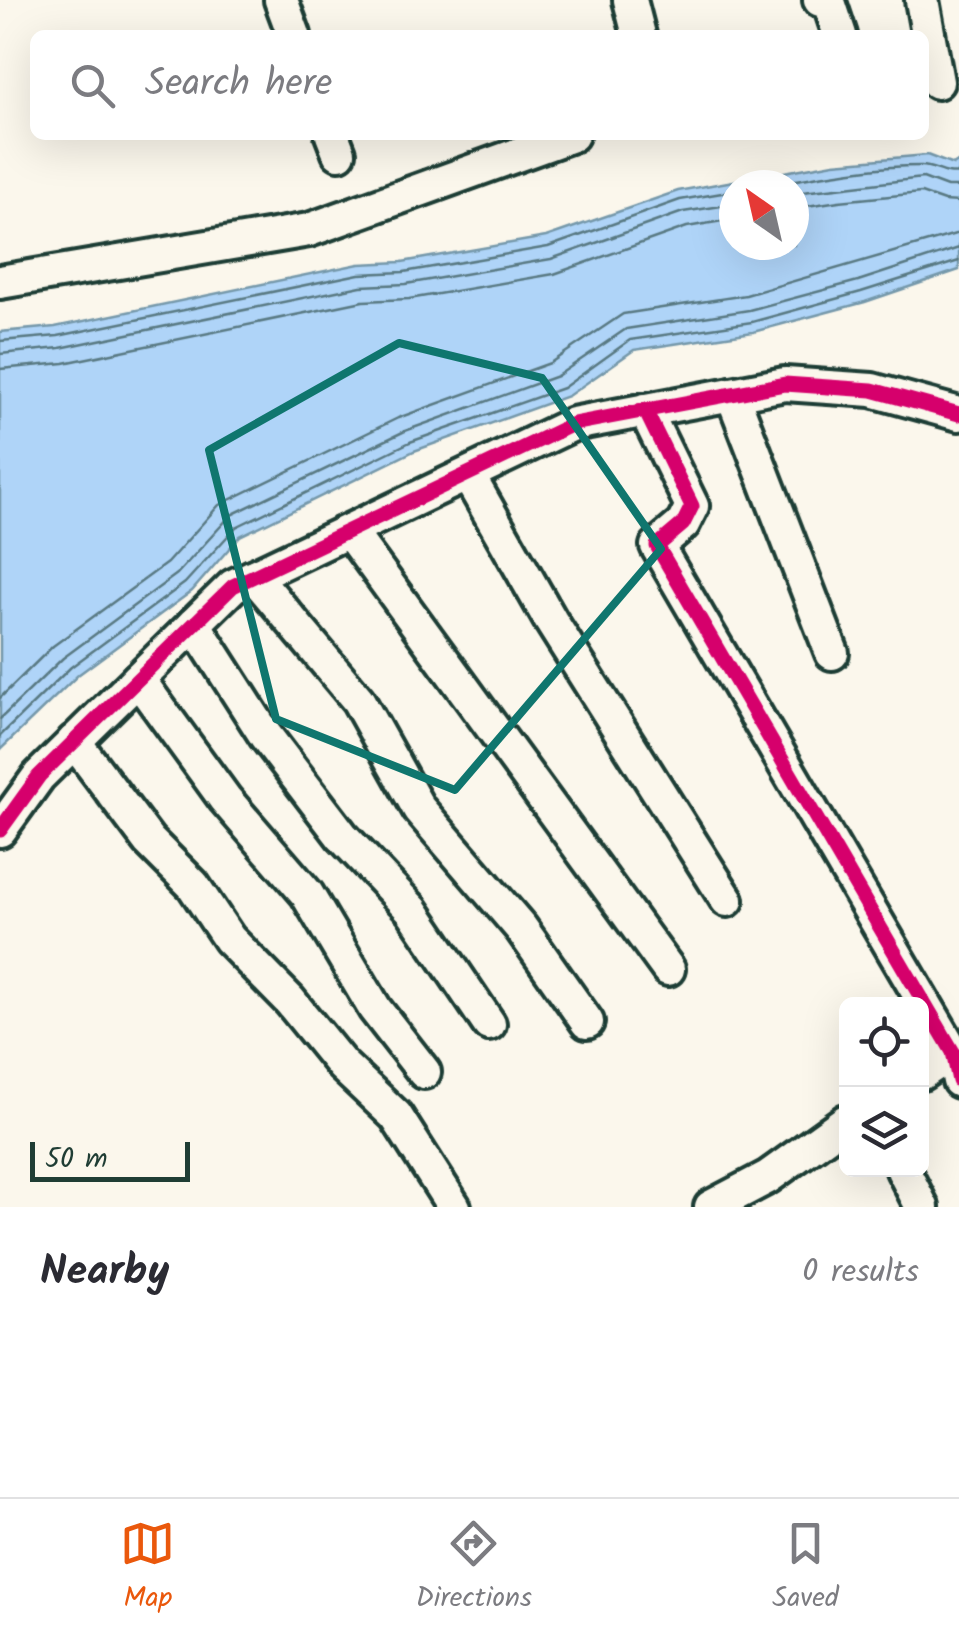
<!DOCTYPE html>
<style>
body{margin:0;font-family:Kalam,sans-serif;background:#f7f7f7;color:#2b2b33}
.controls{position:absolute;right:30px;bottom:30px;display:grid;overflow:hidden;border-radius:15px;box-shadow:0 10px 40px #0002}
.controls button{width:90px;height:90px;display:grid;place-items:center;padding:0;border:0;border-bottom:2px solid #e1e1e2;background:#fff;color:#2b2b33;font:50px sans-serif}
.compass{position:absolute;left:719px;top:170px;width:90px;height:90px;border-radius:50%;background:#fff;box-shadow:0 10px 40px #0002;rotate:326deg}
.scale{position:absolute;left:30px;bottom:25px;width:160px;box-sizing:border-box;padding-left:10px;border:5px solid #1f3d34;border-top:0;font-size:28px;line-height:35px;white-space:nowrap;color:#1f3d34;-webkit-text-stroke:8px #fbf7ec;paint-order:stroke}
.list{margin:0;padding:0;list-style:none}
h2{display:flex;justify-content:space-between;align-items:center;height:130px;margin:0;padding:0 40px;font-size:42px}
h2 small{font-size:32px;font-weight:400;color:#7c7c81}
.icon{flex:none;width:55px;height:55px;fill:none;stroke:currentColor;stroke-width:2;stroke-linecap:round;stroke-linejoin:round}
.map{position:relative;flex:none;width:959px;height:1207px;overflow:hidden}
.search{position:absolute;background:#fff;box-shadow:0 10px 40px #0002;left:30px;right:30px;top:30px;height:110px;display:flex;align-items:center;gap:25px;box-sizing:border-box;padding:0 35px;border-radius:15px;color:#7c7c81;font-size:38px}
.sheet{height:290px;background:#fff}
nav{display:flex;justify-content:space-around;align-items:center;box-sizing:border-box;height:140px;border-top:2px solid #e1e1e2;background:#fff;font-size:28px;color:#7c7c81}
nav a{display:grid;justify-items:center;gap:5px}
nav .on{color:#ea580c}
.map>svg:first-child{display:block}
.water{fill:#afd4f8;stroke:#7598aa;stroke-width:2.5;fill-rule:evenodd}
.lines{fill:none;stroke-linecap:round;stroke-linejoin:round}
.shore{stroke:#597982;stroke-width:2.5}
.minor-casing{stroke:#1f3d34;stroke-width:40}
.minor{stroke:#fbf7ec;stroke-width:32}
.cycleway-casing{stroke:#fbf7ec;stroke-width:21}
.cycleway{stroke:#d6006c;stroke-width:15}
.marked{fill:none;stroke:#0f766e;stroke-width:8;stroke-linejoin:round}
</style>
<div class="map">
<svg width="959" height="1207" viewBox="0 0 959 1207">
<rect width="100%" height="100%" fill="#fbf7ec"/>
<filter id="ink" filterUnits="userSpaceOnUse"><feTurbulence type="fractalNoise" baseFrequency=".01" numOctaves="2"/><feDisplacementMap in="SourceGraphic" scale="20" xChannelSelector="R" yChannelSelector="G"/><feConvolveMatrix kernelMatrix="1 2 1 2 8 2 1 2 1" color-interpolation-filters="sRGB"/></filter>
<g filter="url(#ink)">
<path class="water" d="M927 155 953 165 959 161V270L865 302 753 332 634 350 568 396 414 451 240 536 192 591 78 675 0 750V332L55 327 359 264 402 262 546 237 678 191 834 163ZM734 185H794V245H734Z"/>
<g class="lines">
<g class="shore">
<path d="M768 185C818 176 870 166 921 166 935 166 945 176 959 173"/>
<path d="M794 193 923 178 947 187H959"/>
<path d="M794 208 839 201 921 193 944 201 959 202"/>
<path d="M0 341 58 336 359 274 404 272 548 247 680 200 734 191"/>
<path d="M0 354 60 348 361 286 406 284 551 259 683 212 734 204"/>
<path d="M0 369 64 363 363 301 409 299 554 274 687 227 734 219"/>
<path d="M0 698 53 646 167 563 219 505 398 418 550 363 623 314 746 295 959 233"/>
<path d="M0 719 63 658 177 574 231 515 405 431 557 376 626 329 749 310 858 281 959 248"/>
<path d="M0 736 71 667 185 583 236 527 410 442 563 388 630 340 752 322 861 292 959 261"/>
</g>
<defs>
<g id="minor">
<path d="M281 0 294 35"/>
<path d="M630 0 639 35"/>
<path d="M820 0 829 2 840 35"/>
<path d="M922 0 937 82"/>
<path d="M332 135 339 153"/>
<path d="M0 282 309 230 572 135"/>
<path d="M732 394 832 653"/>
<path d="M645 410 692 506 683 524 657 546 953 1052 959 1081"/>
<path d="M468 475 551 621 727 900"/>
<path d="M349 531 668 969"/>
<path d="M254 576 358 700 419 809 521 928 587 1022"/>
<path d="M194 624 265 735 342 836 412 910 489 1024"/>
<path d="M138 679 225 799 307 894 375 1009 424 1072"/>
<path d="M74 741 149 841 193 885 229 939 290 1001 342 1065 396 1116 454 1207"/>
<path d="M0 830 39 776 233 586 573 424 785 384 872 390 959 414"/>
<path d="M922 1073 953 1052 959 1057"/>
<path d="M903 1170 922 1207"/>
<path d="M711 1207 768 1177 846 1121"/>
</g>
</defs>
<use href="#minor" class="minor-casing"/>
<use href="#minor" class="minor"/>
<defs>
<g id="cycleway">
<path d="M645 410 692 506 683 524 657 546 953 1052 959 1081"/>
<path d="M0 830 39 776 233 586 573 424 785 384 872 390 959 414"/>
</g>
</defs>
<use href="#cycleway" class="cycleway-casing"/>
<use href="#cycleway" class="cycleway"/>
</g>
</g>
<path class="marked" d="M399 343 542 378 661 549 455 790 276 719 209 450Z"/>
</svg>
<div class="controls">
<button><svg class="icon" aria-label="locate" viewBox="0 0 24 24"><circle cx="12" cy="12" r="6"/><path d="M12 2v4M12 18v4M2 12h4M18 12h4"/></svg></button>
<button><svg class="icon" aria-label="layers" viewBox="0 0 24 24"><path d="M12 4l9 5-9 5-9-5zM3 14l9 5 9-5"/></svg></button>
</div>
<svg class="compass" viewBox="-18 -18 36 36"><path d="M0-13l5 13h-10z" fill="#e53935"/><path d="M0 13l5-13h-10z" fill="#7c7c81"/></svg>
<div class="scale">50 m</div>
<div class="search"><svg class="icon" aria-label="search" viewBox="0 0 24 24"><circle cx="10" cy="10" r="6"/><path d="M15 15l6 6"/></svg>Search here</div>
</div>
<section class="sheet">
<h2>Nearby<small>0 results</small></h2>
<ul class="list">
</ul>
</section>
<nav>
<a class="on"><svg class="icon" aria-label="map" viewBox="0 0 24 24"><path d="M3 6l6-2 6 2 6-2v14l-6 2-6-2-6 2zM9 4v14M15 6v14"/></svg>Map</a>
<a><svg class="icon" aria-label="directions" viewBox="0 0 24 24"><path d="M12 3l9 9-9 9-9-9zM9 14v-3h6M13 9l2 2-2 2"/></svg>Directions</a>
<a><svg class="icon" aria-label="saved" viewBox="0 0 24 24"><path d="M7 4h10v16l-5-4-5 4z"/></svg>Saved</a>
</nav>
